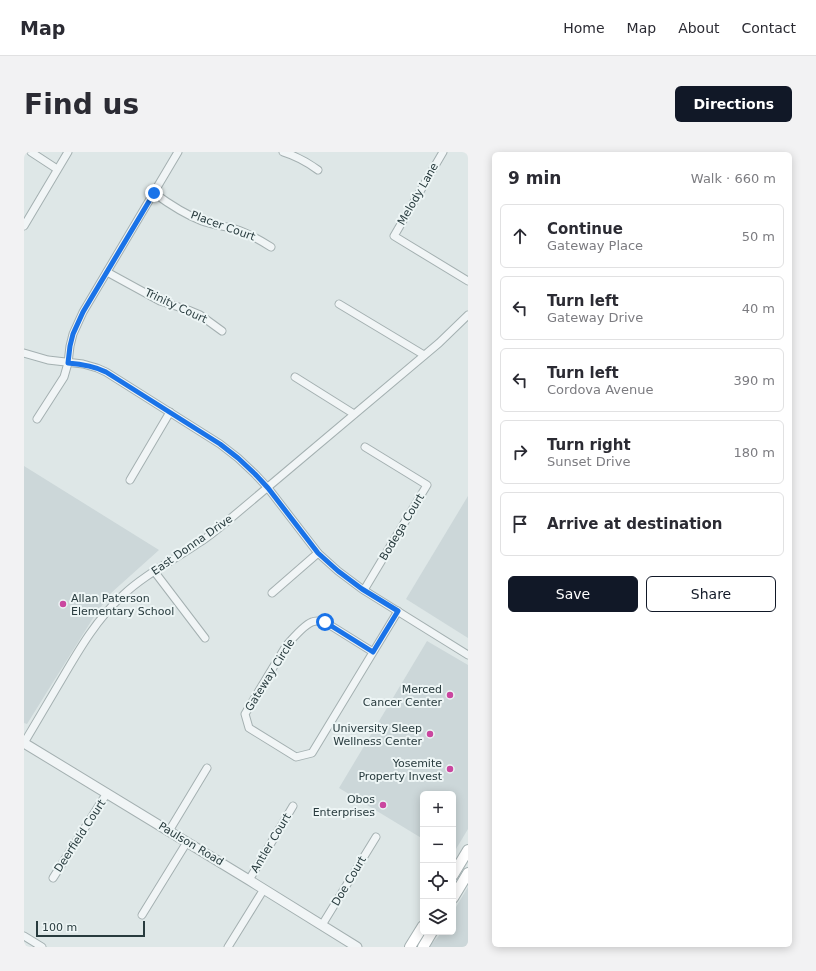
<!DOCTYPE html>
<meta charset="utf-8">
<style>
body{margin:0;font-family:"DejaVu Sans",sans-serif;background:#f2f2f3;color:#2b2b33}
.controls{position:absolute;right:12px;bottom:12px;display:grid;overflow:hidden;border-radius:6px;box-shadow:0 2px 10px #0003}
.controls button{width:36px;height:36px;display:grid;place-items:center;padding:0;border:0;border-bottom:1px solid #e1e1e2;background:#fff;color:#2b2b33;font:20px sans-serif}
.scale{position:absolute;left:12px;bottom:10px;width:109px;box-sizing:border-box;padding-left:4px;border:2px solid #283b3e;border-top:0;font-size:11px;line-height:14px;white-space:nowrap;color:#283b3e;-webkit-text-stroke:3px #edf5f5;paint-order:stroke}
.stop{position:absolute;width:12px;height:12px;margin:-9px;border:3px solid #1a73e8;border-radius:50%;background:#fff}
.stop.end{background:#1a73e8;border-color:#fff;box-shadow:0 1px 4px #0008}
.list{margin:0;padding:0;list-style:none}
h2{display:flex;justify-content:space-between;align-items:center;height:52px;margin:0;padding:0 16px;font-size:17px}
h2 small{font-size:13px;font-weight:400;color:#7c7c81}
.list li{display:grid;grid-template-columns:26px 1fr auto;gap:12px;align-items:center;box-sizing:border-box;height:64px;margin:0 8px 8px;padding:0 8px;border:1px solid #e1e1e2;border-radius:6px}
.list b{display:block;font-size:15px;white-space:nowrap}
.list p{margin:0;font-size:13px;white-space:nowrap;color:#7c7c81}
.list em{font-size:13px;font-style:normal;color:#7c7c81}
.actions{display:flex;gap:8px;padding:12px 16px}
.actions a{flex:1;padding:9px 0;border:1px solid #111827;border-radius:6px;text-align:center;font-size:14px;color:#111827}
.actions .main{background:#111827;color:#fff}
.icon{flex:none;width:22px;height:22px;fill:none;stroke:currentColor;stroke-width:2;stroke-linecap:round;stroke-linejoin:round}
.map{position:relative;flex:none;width:444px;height:795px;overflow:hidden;border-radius:6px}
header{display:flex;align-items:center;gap:24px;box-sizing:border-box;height:56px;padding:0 20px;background:#fff;border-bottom:1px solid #e1e1e2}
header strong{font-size:19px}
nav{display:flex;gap:22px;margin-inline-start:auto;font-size:14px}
.intro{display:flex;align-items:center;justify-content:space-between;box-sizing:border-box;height:96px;padding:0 24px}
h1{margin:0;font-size:28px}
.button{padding:10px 18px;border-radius:6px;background:#111827;color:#fff;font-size:14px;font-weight:700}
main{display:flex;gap:24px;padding:0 24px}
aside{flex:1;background:#fff;border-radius:6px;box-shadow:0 2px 10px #0003}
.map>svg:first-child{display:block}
.built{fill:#ccd7d9}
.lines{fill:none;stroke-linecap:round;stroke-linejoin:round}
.minor-casing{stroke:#a4b0b1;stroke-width:9}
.tertiary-casing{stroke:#a4b0b1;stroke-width:11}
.secondary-casing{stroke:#a4b0b1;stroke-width:12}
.minor{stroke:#f1f5f6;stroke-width:7}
.tertiary{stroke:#f1f5f6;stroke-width:9}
.secondary{stroke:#fff;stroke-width:10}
.route{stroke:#1a73e8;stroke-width:5}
.poi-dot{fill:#ca469f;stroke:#edf5f5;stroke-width:1.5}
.labels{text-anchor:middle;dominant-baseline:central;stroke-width:4;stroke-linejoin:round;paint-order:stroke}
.street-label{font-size:11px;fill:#283b3e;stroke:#edf5f5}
.poi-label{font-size:11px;fill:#283b3e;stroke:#edf5f5;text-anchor:end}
</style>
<header>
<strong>Map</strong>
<nav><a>Home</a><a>Map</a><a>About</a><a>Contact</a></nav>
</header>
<div class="intro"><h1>Find us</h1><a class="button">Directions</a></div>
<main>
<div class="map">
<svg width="444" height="795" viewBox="0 0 444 795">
<rect width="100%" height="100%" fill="#dee7e7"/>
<g class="built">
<path d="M0 314 135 398 87 441 71 463 3 572 0 571Z"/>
<path d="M444 344V486L382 447Z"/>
<path d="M403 489 444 513V677L429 702V642H399V687L315 636Z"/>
<path d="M444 735V795H404L414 785 417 780H429V760Z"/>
</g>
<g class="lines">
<defs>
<g id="minor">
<path d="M7 0 33 17"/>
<path d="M259 0C272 4 283 10 294 18"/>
<path d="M419 0 370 84 444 129"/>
<path d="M130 41C145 52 160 62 178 69 189 73 200 74 211 77 224 81 236 88 247 95"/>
<path d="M0 74 44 0"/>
<path d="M83 120 136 149 164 158 176 163 198 179"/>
<path d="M315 152 400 203"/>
<path d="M0 201 24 208 59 212 73 216 82 220 196 292 214 306 231 322 244 336 294 401 314 419 338 437 444 503"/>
<path d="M271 225 330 262"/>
<path d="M13 267 40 225 44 211 46 194 49 182 59 160 154 0"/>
<path d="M106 328 146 260"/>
<path d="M130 419 181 486"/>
<path d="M340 438 403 333 341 295"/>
<path d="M248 441 294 401"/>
<path d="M349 500 301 470C297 469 292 468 288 470 280 473 268 487 262 494L221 562 225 576 272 605 288 601 374 459"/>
<path d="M0 591C13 569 26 547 39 525 56 496 73 467 98 444 120 423 148 409 173 392 183 386 191 379 200 372L415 191 444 163"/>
<path d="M145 679 183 616"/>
<path d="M29 726 83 641"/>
<path d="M225 728 269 654"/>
<path d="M118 763 163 690"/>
<path d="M298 773 352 685"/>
<path d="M0 784 18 795"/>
<path d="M204 795 240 737"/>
</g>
<path id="tertiary" d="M0 591 225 728 333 795"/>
<g id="secondary">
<path d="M429 723 444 698"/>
<path d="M429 746 444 721"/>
<path d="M386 795 399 774"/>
<path d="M399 795 408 780"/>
</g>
</defs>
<use href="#minor" class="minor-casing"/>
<use href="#tertiary" class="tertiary-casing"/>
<use href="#secondary" class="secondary-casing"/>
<use href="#minor" class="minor"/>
<use href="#tertiary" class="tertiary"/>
<use href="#secondary" class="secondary"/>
</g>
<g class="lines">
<path class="route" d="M130 41 59 160 49 182 46 194 44 211C58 212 70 214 82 220L196 292 214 306 231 322 244 336 294 401 314 419 338 437 374 459 349 500 301 470"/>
</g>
<g class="poi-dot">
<circle cx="39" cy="452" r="4"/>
<circle cx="426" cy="543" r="4"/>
<circle cx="406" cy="582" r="4"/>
<circle cx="426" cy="617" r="4"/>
<circle cx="359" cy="653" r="4"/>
</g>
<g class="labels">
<g class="street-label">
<text transform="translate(394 42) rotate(-60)">Melody Lane</text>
<text transform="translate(199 74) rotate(20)">Placer Court</text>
<text transform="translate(152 154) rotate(25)">Trinity Court</text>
<text transform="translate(378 375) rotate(-59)">Bodega Court</text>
<text transform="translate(168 393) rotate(-35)">East Donna Drive</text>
<text transform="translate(246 523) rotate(-58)">Gateway Circle</text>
<text transform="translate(56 684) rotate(-57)">Deerfield Court</text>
<text transform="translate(247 691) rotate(-59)">Antler Court</text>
<text transform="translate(167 692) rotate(31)">Paulson Road</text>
<text transform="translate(325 729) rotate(-59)">Doe Court</text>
</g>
<g class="poi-label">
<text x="47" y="446" text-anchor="start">Allan Paterson<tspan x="47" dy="13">Elementary School</tspan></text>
<text x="418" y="537">Merced<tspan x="418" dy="13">Cancer Center</tspan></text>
<text x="398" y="576">University Sleep<tspan x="398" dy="13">Wellness Center</tspan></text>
<text x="418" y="611">Yosemite<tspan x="418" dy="13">Property Invest</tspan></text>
<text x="351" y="647">Obos<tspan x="351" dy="13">Enterprises</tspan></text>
</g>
</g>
</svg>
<div class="controls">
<button>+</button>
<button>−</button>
<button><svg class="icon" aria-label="locate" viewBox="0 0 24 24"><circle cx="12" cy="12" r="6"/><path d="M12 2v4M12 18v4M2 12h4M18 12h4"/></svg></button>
<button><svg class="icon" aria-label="layers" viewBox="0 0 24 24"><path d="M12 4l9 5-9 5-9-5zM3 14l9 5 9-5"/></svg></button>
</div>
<div class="scale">100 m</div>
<div class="stop" style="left:301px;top:470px"></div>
<div class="stop end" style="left:130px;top:41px"></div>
</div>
<aside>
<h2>9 min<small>Walk · 660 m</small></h2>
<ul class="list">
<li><svg class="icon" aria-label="ahead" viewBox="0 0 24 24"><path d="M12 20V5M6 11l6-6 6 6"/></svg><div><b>Continue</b><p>Gateway Place</p></div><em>50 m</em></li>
<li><svg class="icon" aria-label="left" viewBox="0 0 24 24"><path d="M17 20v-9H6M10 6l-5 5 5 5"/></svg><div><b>Turn left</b><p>Gateway Drive</p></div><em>40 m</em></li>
<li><svg class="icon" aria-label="left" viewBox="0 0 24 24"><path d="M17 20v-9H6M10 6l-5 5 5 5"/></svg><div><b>Turn left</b><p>Cordova Avenue</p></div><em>390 m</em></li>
<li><svg class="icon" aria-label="right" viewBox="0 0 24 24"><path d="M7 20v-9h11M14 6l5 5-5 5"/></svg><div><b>Turn right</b><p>Sunset Drive</p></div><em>180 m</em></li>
<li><svg class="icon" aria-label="arrive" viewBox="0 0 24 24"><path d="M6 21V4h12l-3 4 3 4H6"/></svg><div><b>Arrive at destination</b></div></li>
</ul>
<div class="actions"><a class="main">Save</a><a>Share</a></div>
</aside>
</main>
